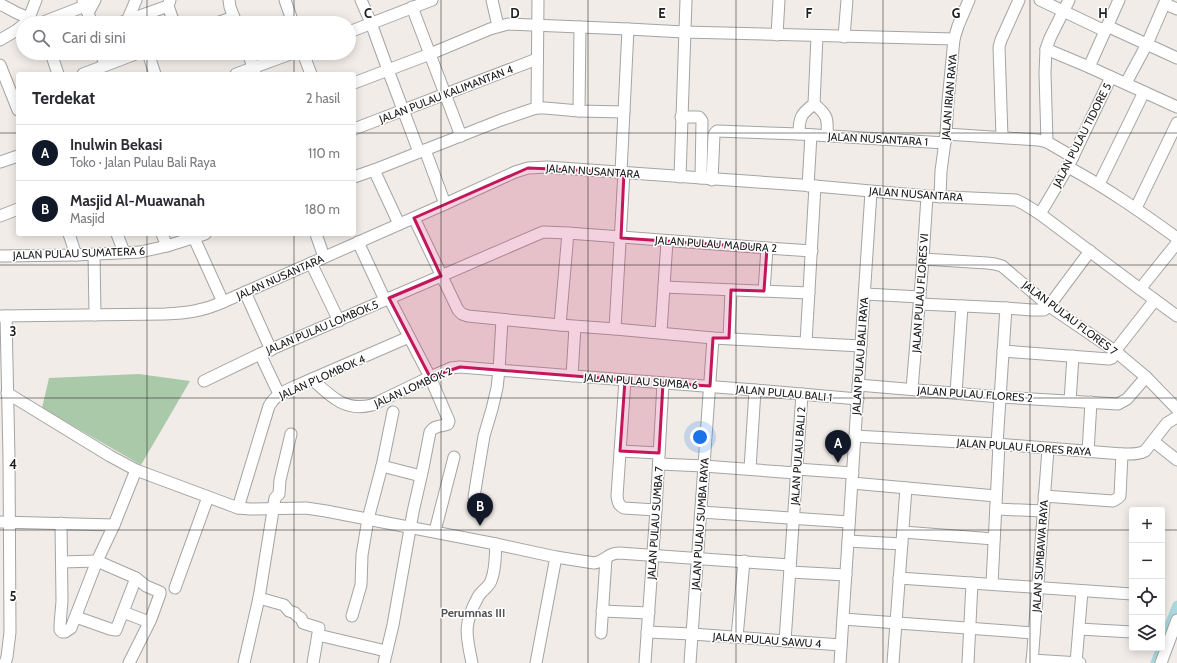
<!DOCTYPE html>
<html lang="id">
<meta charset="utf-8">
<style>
body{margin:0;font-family:Cabin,sans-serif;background:#f7f7f7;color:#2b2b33}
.controls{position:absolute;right:12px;bottom:12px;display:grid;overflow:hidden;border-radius:4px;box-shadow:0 2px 10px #0003}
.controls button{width:36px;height:36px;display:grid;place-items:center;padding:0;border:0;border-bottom:1px solid #e1e1e2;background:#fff;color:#2b2b33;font:20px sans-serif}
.you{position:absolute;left:700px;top:437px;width:14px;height:14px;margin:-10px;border:3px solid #fff;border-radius:50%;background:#1a73e8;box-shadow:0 0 0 6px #1a73e833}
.badge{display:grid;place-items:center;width:26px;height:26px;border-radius:50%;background:#111827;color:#fff;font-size:13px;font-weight:700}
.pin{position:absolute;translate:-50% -33px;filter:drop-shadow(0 1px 2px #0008)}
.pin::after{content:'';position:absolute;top:21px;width:14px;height:12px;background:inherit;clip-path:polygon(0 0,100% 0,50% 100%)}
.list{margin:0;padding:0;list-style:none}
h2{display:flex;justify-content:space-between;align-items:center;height:52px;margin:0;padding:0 16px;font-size:17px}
h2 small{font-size:13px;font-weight:400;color:#7c7c81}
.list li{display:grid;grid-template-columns:26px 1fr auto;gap:12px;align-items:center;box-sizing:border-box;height:56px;padding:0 16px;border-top:1px solid #e1e1e2}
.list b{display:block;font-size:15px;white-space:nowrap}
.list p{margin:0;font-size:13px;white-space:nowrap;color:#7c7c81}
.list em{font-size:13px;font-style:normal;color:#7c7c81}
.icon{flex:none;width:22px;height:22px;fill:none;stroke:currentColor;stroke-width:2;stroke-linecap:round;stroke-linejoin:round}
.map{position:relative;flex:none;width:1177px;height:663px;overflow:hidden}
.search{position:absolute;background:#fff;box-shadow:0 2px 10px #0003;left:16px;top:16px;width:340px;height:44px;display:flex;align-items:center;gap:10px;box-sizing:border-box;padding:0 14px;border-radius:22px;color:#7c7c81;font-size:15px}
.panel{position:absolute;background:#fff;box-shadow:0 2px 10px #0003;left:16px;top:72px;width:340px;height:164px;border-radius:4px}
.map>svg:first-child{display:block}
.cemetery{fill:#a9c9a9}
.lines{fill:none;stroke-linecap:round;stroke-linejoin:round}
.canal{stroke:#a9d8dd;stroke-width:9}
.minor-casing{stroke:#a4a4a4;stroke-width:13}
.minor{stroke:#fff;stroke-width:11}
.marked{fill:#c2185b;fill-opacity:0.2;stroke:#c2185b;stroke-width:3;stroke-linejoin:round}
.grid{fill:none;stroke:#202020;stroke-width:1;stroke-opacity:0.55}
.labels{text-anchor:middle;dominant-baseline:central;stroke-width:3;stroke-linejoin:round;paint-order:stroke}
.street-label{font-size:11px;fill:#202020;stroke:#fff}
.neighbourhood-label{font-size:12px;font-weight:bold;fill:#535353;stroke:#fff}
.grid-label{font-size:13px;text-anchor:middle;font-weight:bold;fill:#202020;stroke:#fff;stroke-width:3;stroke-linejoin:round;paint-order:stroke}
</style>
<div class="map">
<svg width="1177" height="663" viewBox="0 0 1177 663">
<rect width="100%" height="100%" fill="#f1ece7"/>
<path class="cemetery" d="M139 374 190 381 141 465 42 408 49 378Z"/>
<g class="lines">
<g class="canal">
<path d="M1168 628 1177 605"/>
<path d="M1155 663 1161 648"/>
</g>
<defs>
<g id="minor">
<path d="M170 0 168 6 174 23"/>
<path d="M229 0 230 7 236 23"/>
<path d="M285 0 293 23"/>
<path d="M361 0 371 23 388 70 419 152"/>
<path d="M492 0 498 26"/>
<path d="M1040 0 1105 31"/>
<path d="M1119 0 1089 67 1177 107"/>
<path d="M83 1 92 23"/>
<path d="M0 4 17 13 29 18"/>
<path d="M1165 4 1177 9"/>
<path d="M412 7 461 136"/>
<path d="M88 13 95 0"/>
<path d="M127 21 136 0"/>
<path d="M25 23 29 18 36 0"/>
<path d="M41 23 85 6"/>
<path d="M120 23 168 6"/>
<path d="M217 23 234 17"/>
<path d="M1107 26 1177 58"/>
<path d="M349 32 432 0"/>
<path d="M777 35 779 0"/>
<path d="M844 37 847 0"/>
<path d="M0 40 17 30 23 25"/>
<path d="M1046 49 1089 67"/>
<path d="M51 53 58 74"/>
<path d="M101 53 105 65"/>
<path d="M148 53 155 74"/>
<path d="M248 53 255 73"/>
<path d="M303 53 311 74"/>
<path d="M0 65 18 110"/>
<path d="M83 74 138 53"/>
<path d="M236 74 293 53"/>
<path d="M354 83 430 54 490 29 508 24 628 29 684 32 954 39"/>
<path d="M1126 83 1147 44 1166 0"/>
<path d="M814 104C828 115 828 119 827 136"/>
<path d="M537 108 538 0"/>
<path d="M579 111 580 27"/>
<path d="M681 117H699L702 121 701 178"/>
<path d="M354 129 537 59"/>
<path d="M799 134C799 117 801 114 814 104L817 36"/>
<path d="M946 134 1038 140 1047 142 1073 157"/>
<path d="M1002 137 999 47 1001 40 1019 0"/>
<path d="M1047 142 1045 73 1046 49 1050 38 1069 0"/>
<path d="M425 150 445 204"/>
<path d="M0 162 18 156"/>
<path d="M1068 167C1107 188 1141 212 1177 238"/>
<path d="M374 170 399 224"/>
<path d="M621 172 628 29"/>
<path d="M354 177 374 170 501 120 530 110 537 108H545L579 111 624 112"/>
<path d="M680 177 686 0"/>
<path d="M712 180 714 135 715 133 717 131 799 134 945 143"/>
<path d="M1099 184 1144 92"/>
<path d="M808 186 811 135"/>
<path d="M940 197 941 171 946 134 948 101 954 39 958 26 969 0"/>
<path d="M1136 208 1177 123"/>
<path d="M1040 214 1068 167 1111 77"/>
<path d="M0 216 18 209"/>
<path d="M414 218 458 310 462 314 468 316 560 325 615 329 713 338 861 346"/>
<path d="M69 234 76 255"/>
<path d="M117 234 124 252"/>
<path d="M162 234 167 246"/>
<path d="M316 234 324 257"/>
<path d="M194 238 223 302"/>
<path d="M358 242 385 300"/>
<path d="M94 254 95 315"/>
<path d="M0 256 76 255 140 252 167 246 205 234"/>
<path d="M923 259 987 263 995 264 1002 266 1049 306 1115 351 1146 377 1177 409"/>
<path d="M311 263 339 321"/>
<path d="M664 287 809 293"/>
<path d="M1140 289 1177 243"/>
<path d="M764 291 767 248"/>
<path d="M245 292 271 350"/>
<path d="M865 294 920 297"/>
<path d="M920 304 1006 308 1032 310H1044L1049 306 1090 251"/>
<path d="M0 316 165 314C187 313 203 311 223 302L445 204 515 172 528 168 547 167 815 186 927 196 1016 200 1024 204 1040 214 1140 289 1177 316"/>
<path d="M560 325 568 233"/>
<path d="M615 329 624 172"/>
<path d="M661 332 667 241"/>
<path d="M729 338 731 290"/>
<path d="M806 343 815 186"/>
<path d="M1003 351 1109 359 1112 358 1115 351 1155 300"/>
<path d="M260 354 279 394"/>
<path d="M572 376 575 327"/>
<path d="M312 379C330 396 345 412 372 405L430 377 451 368 460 367 755 390 858 399"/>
<path d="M625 380 617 496C618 502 618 505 624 508L656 510"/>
<path d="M204 381 260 354 543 232 568 233 767 248 812 251"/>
<path d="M858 385 1000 397 1118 404 1127 399 1146 377"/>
<path d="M912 389 923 259 927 196"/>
<path d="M7 393 110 456 136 470 238 508 250 509 306 508 326 511 496 544 556 557 594 563C606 562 606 553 619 553L790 565"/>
<path d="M956 393 962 306"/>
<path d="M1070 401 1073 356"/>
<path d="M855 436 997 444 1122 454C1130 454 1138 455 1145 451L1167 423 1177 417"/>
<path d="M1153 441 1177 460"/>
<path d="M997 444 1006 308"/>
<path d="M620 451 659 453"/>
<path d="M1088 452 1091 402"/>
<path d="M659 464 704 466 796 473"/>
<path d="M382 466 421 476"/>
<path d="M750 469 755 390"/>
<path d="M797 469 853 473"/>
<path d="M852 483 996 496"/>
<path d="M1044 496 1113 501 1118 498 1120 496 1122 454"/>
<path d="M474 497 478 472 484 436 492 409 497 388 499 370 502 320"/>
<path d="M238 508 269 406C275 395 285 391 296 386L409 337"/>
<path d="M996 509 1043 511"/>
<path d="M701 512 849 522"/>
<path d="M0 522 114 525"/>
<path d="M61 523 62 601 60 625V630L62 632H65L71 628 97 561 114 525 136 470"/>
<path d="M435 531 454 457"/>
<path d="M903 532 994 539"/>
<path d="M848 541 902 544"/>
<path d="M62 562 97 561 136 578 146 586 160 592V594L151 619 129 663"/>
<path d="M790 572 846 575"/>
<path d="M899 578 1132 594"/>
<path d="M992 584 999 444"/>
<path d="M175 588 208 497"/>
<path d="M259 598 284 605 289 611 295 613 297 616 301 618 303 623 319 628 313 663"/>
<path d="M602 611 649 613"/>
<path d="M123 612 149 622"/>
<path d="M352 616 361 585 362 555 368 519 382 466 393 412"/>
<path d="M76 617 110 629 116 630 136 578"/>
<path d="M843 619 1034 633"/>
<path d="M1079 629 1132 632"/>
<path d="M647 632 692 634 841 645"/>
<path d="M601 633 606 559"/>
<path d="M318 635 386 651"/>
<path d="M737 637 744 561"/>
<path d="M785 641 802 394"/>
<path d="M1032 660 1080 663"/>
<path d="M5 663 7 657 10 632 9 458 6 316"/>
<path d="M244 663 259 598 275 498 279 494 280 480 291 434"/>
<path d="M384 663 393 625 413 512 423 468 430 432C434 425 441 427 448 424L449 421 430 377 389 298"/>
<path d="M472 663C466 635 463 624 478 597 481 591 489 587 491 581 496 569 495 556 496 544"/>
<path d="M536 663 556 557"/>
<path d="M645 663 656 510 663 383"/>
<path d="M690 663 713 338"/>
<path d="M840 663 871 192"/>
<path d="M893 663 906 488"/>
<path d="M968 663 972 583"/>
<path d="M1032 663 1048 449"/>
<path d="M1076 663 1082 591"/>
<path d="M1161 663 1177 620"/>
</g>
</defs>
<use href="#minor" class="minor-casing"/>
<use href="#minor" class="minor"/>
</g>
<path class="marked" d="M528 168 624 172 621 238 767 248 764 291 731 290 729 338H713L710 386 663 383 659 453 620 451 625 380 460 367 430 377 389 298 441 276 414 218Z"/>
<path class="grid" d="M147 0V23M294 0V23M441 0V663M588 0V663M736 0V663M883 0V663M1030 0V663M147 53V74M294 53V74M0 133H18M354 133H1177M147 234V663M294 234V663M0 265H1177M0 398H1177M0 530H1132M1162 530H1177"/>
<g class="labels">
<g class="street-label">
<text transform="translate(446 94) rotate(-21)">JALAN PULAU KALIMANTAN 4</text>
<text transform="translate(949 97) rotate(-85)">JALAN IRIAN RAYA</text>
<text transform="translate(1082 135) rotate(-63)">JALAN PULAU TIDORE 5</text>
<text transform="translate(878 139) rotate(3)">JALAN NUSANTARA 1</text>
<text transform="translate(593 171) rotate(4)">JALAN NUSANTARA</text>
<text transform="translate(916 194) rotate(4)">JALAN NUSANTARA</text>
<text transform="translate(716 244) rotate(4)">JALAN PULAU MADURA 2</text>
<text transform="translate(79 253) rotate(-2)">JALAN PULAU SUMATERA 6</text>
<text transform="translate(280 277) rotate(-24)">JALAN NUSANTARA</text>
<text transform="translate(920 293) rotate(-86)">JALAN PULAU FLORES VI</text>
<text transform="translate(1070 318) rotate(37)">JALAN PULAU FLORES 7</text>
<text transform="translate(322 327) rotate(-23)">JALAN PULAU LOMBOK.5</text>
<text transform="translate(860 356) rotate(-86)">JALAN PULAU BALI RAYA</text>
<text transform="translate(322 377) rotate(-24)">JALAN P'LOMBOK 4</text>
<text transform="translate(641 381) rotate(4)">JALAN PULAU SUMBA 6</text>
<text transform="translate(413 387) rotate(-24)">JALAN LOMBOK 2</text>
<text transform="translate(784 393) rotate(5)">JALAN PULAU BALI 1</text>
<text transform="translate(975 394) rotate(4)">JALAN PULAU FLORES 2</text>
<text transform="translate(1024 447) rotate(4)">JALAN PULAU FLORES RAYA</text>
<text transform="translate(798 456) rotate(-86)">JALAN PULAU BALI 2</text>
<text transform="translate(655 523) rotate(-86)">JALAN PULAU SUMBA 7</text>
<text transform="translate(700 524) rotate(-86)">JALAN PULAU SUMBA RAYA</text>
<text transform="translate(1040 556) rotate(-86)">JALAN SUMBAWA RAYA</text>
<text transform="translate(767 640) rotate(4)">JALAN PULAU SAWU 4</text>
</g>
<g class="neighbourhood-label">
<text x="473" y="612">Perumnas III</text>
</g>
</g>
<g class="grid-label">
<text x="368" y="18">C</text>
<text x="515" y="18">D</text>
<text x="662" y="18">E</text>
<text x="809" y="18">F</text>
<text x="956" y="18">G</text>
<text x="1103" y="18">H</text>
<text x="13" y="336">3</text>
<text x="13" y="469">4</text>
<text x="13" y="601">5</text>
</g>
</svg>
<div class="controls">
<button>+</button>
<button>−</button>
<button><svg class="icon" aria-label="locate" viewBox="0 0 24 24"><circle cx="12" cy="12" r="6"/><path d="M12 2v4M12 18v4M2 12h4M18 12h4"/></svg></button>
<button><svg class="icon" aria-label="layers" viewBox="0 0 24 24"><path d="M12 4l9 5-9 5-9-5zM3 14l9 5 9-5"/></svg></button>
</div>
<div class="you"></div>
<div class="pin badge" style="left:838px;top:463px">A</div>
<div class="pin badge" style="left:480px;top:526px">B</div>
<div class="search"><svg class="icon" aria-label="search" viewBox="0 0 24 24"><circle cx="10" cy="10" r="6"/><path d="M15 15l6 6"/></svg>Cari di sini</div>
<section class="panel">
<h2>Terdekat<small>2 hasil</small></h2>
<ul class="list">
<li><span class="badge">A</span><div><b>Inulwin Bekasi</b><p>Toko · Jalan Pulau Bali Raya</p></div><em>110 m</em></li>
<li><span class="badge">B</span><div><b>Masjid Al-Muawanah</b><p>Masjid</p></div><em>180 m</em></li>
</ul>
</section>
</div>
